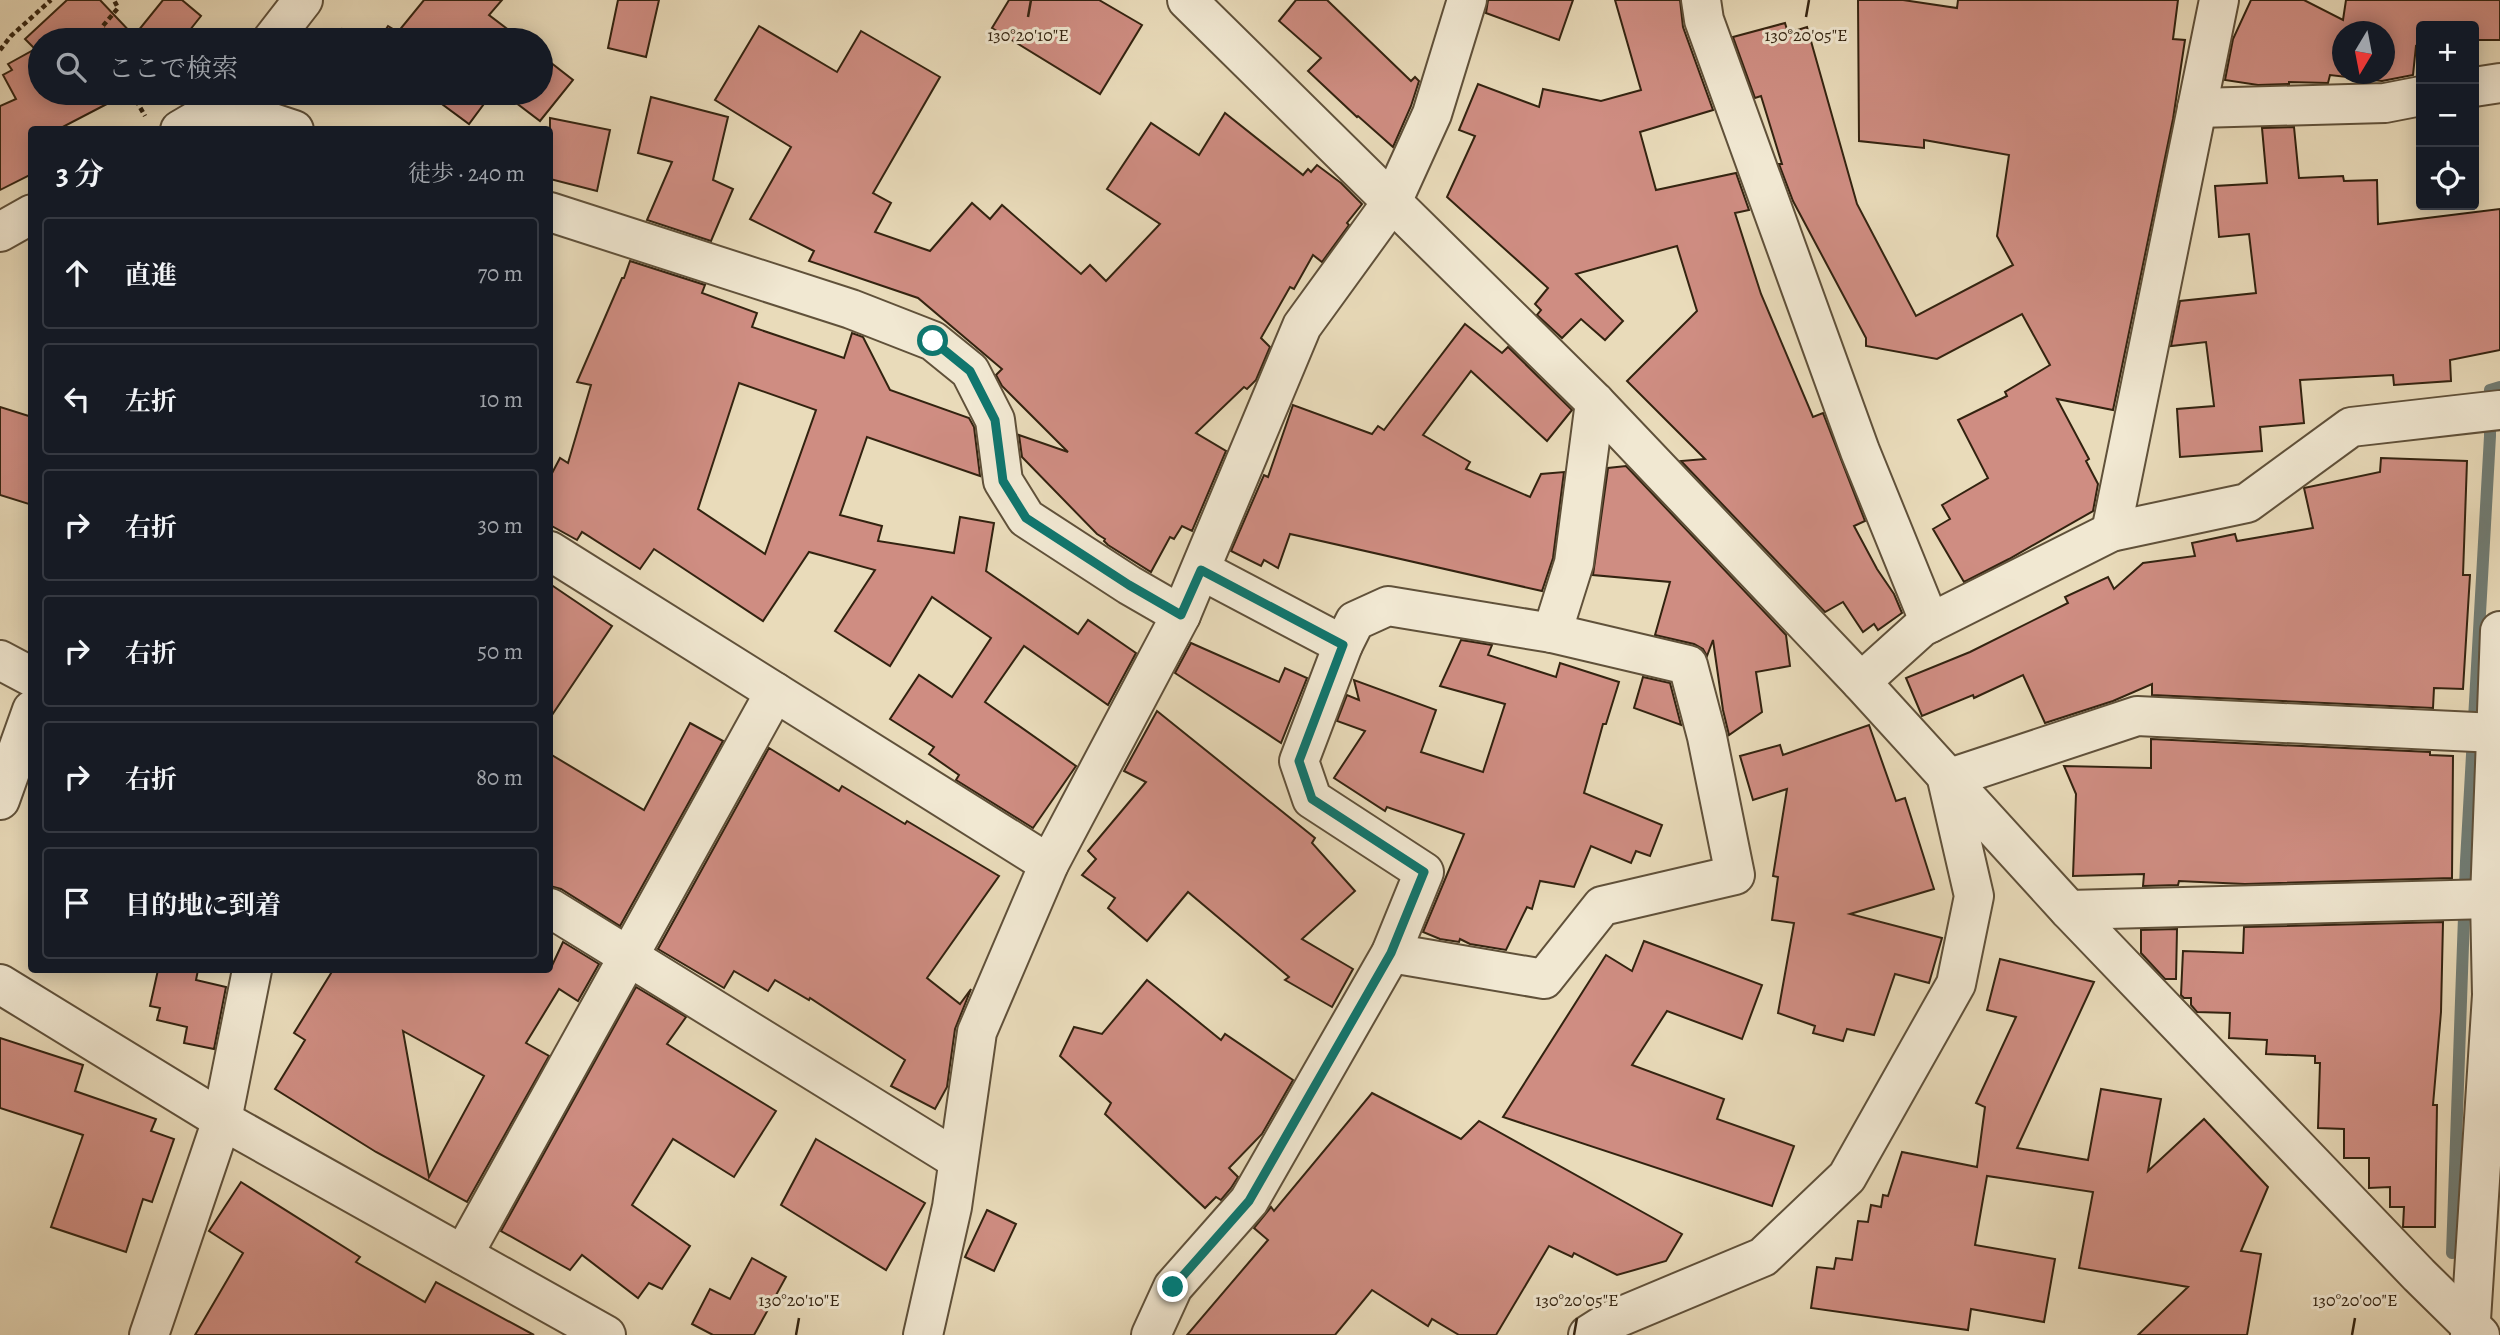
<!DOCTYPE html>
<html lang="ja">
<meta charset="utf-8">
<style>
body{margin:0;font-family:Alegreya,"Noto Serif JP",serif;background:#242831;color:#f1f3f6}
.controls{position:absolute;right:21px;top:21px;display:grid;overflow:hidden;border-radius:7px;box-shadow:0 4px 18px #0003}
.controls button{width:63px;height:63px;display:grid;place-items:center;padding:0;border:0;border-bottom:2px solid #363941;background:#171b24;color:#f1f3f6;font:35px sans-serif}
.compass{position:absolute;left:2332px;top:21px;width:63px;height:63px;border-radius:50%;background:#171b24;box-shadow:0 4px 18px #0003;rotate:190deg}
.stop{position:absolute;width:21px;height:21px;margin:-16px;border:5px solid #0f766e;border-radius:50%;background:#fff}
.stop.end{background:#0f766e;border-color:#fff;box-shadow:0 2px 7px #0008}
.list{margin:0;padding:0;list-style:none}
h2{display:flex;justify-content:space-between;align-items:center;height:91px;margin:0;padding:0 28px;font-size:30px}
h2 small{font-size:23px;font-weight:400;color:#9ea1a6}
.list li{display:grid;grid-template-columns:46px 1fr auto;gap:21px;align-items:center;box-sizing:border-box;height:112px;margin:0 14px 14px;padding:0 14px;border:2px solid #363941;border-radius:7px}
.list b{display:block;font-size:26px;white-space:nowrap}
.list em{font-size:23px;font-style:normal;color:#9ea1a6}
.icon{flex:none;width:38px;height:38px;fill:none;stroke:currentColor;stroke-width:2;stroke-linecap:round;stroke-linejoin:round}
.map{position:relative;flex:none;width:2500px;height:1335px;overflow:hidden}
.search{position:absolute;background:#171b24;box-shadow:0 4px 18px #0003;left:28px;top:28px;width:525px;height:77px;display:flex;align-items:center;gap:18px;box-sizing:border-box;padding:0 24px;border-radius:38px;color:#9ea1a6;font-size:26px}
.panel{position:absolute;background:#171b24;box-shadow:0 4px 18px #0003;left:28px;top:126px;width:525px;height:847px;border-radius:7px}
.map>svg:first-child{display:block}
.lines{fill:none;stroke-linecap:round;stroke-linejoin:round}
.stream{stroke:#717d75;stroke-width:12}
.building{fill:#cf8d82;stroke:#332310;stroke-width:2;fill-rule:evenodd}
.minor-casing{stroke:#60513a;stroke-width:42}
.path{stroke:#332310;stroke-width:4.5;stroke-dasharray:5 3.5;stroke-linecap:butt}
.minor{stroke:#f1e8d2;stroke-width:38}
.route{stroke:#0f766e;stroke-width:9}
.ticks{fill:none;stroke:#332310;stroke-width:2.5}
.ticks-label{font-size:18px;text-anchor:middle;fill:#332310;stroke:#f1e8d2;stroke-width:6;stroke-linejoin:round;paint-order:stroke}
</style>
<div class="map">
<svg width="2500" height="1335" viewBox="0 0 2500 1335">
<rect width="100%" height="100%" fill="#e9dbba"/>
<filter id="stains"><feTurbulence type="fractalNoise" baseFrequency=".00286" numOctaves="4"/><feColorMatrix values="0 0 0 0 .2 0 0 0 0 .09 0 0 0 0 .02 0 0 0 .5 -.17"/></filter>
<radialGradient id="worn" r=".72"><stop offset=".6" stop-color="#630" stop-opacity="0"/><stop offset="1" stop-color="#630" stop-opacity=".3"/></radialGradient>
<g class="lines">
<path class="stream" d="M2452 1253 2466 861 2490 436V390L2500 387"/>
</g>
<g class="building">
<path d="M67 0H100L134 36 163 0H182L201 16 182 40H40V93L126 94 57 130H32V174L0 190V106L16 99 3 75 12 70 8 64 35 49 25 39Z"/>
<path d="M424 0H502L489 15 522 40H379L388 26 398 32Z"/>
<path d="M618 0H659L646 57 608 48Z"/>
<path d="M1009 0H1099L1142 25 1100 94 992 28Z"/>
<path d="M1296 0H1327L1411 81 1415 77 1419 81 1411 106 1393 147 1358 116 1357 117 1308 71 1321 58 1279 21Z"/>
<path d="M1488 0H1573L1559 40 1486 13Z"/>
<path d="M1615 0H1680L1683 27 1713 110 1640 132 1656 190 1736 173 1749 210 1735 213 1761 294 1813 417 1823 413 1865 521 1854 526 1877 569 1894 594 1902 613 1878 630 1874 624 1863 632 1843 602 1825 612 1681 461 1705 459 1627 381 1697 311 1677 246 1576 274 1623 321 1605 340 1581 319 1562 338 1537 315 1541 310 1535 304 1548 288 1447 197 1475 136 1459 130 1478 84 1539 107 1543 89 1601 101 1641 90Z"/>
<path d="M1858 0H1903L1957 8 1958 0H2178L2173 39 2185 40 2173 119 2113 410 2057 399 2089 459 2086 461 2098 484 2093 511 2009 559 1964 582 1933 529 1950 519 1942 505 1988 478 1958 420 2007 396 2005 392 2050 365 2022 314 1937 359 1866 346V338L1793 201 1779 164H1782L1761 96 1755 98 1733 37 1785 23 1788 33 1807 27 1857 204 1916 316 2013 265 1997 236 2009 155 1924 140V148L1859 141Z"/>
<path d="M2251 0H2304L2343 20 2346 0H2500V40H2474V26H2421V47L2416 46 2413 75 2382 81 2330 75 2328 83 2289 82V84L2258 85 2225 80 2233 39ZM2342 32H2384V74H2342Z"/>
<path d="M759 26 837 72 861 31 940 77 873 193 891 203 875 232 930 251 972 203 990 219 1002 205 1081 274 1090 265 1106 281 1160 224 1107 189 1151 123 1199 155 1225 113 1303 175 1308 169 1311 172 1317 165 1341 183 1362 204 1347 223 1349 225 1322 262 1313 255 1294 289 1290 287 1261 338 1270 347 1256 380 1247 389 1244 387 1196 433 1226 451 1192 531 1182 526 1174 539 1170 537 1151 572 1108 545 1104 541 1105 539 1097 534 1022 457 1019 435 1068 452 1002 386 996 375 1002 369 918 298 809 261 814 251 750 219 791 147 715 100Z"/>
<path d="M342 29 362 40H336Z"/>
<path d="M541 55 573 80 540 121 503 93H541Z"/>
<path d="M427 93H492L469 124Z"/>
<path d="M651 97 728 117 713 180 733 189 711 241 647 220 672 162 638 153Z"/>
<path d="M550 118 610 130 597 191 550 179Z"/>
<path d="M2294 127 2299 178 2343 176 2344 181 2377 180 2378 224 2500 209V350L2450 360 2451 381 2394 385 2393 375 2300 380 2304 423 2260 427 2262 451 2180 457 2177 409 2214 406 2206 342 2171 346 2180 301 2256 293 2249 234 2219 237 2215 186 2267 183 2262 128Z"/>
<path d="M630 261 705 285 702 293 757 313 752 327 844 358 852 333 863 337 890 390 969 418 974 427 980 476 867 437 840 515 882 526 878 541 954 553 960 517 994 523 986 571 1078 634 1088 620 1136 653 1108 705 1024 646 985 702 1076 766 1033 828 956 780 959 775 929 754 934 747 890 719 919 675 952 697 991 638 932 597 890 666 835 631 875 570 809 552 763 621 654 549 640 569 582 532 577 540 550 525V477L560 458 568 463 591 385 577 382 622 278H624ZM739 383 816 410 765 554 698 509Z"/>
<path d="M1465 324 1502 353 1508 347 1572 410 1547 441 1471 371 1423 435 1470 462 1466 469 1530 497 1541 474 1564 472 1553 558 1542 591 1290 534 1278 568 1264 560 1261 566 1231 551 1264 475 1268 477 1293 405 1372 434 1378 426 1384 430Z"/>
<path d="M0 407 32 417V505L0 495Z"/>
<path d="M2381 458 2467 461 2463 575H2470L2463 689 2434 688 2433 708 2152 695V684L2113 701 2045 723 2023 675 1974 698 1973 695 1922 716 1906 678 1970 652 2068 603 2065 597 2108 577 2114 589 2143 563 2195 556 2192 543 2235 534 2237 541 2313 528 2304 488 2380 472Z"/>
<path d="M1626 466 1786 635 1790 666 1756 672 1762 712 1729 735 1723 710 1713 640 1707 656 1703 649 1694 644 1655 635 1670 582 1593 575 1608 468Z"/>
<path d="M550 584 612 626 550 718Z"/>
<path d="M1461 640 1492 645 1488 655 1556 677 1560 663 1619 682 1606 724H1603L1584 793 1662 825 1650 856 1636 851 1631 863 1591 846 1574 887 1540 881 1532 909 1527 907 1506 950 1470 944 1460 939 1459 942 1440 939 1423 932 1464 834 1387 807 1385 811 1334 778 1365 731 1337 721 1347 695 1359 700 1354 680 1436 710 1421 752 1483 772 1505 704 1440 686Z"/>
<path d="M1191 643 1279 682 1285 668 1307 678 1281 743 1175 673Z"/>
<path d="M1643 677 1670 683 1681 725 1634 708Z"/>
<path d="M1157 711 1315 838 1312 843 1355 891 1302 939 1353 969 1332 1007 1285 980 1289 977 1188 892 1147 941 1108 908 1115 898 1082 875 1096 859 1088 851 1146 782 1124 771Z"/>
<path d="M690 723 723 741 620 926 561 889 550 886V754L644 810Z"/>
<path d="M1869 725 1896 801 1905 798 1934 889 1850 914 1942 938 1929 983 1895 974 1874 1035 1847 1029 1843 1041 1813 1033 1815 1026 1778 1013 1794 923 1772 920 1778 877 1773 876 1787 789 1753 800 1740 756 1780 745 1783 755Z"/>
<path d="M2151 739 2430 752V755L2453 756 2452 878 2245 884 2179 881 2178 885 2143 886 2144 874 2073 876 2076 794 2064 766 2151 768Z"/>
<path d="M769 748 839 791 842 786 905 824 907 821 999 876 927 978 960 1004 971 989 955 1029 947 1087 935 1109 891 1086 905 1060 810 998 809 1000 775 980 768 991 734 971 724 988 658 949Z"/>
<path d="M2443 922 2441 1012 2433 1105H2437L2435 1227H2403L2404 1207H2390V1187L2369 1188V1158H2344V1129L2318 1128 2320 1063H2315V1056L2266 1054 2267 1040 2229 1038 2230 1013 2197 1012 2191 1005V998H2184L2181 995 2183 951 2243 953 2244 927Z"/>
<path d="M2177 929 2176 979H2165L2141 953V930Z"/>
<path d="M1644 941 1762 985 1742 1039 1667 1011 1632 1065 1724 1099 1717 1119 1794 1146 1772 1206 1503 1117 1606 955 1632 971Z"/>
<path d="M563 942 599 964 578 1001 559 989 526 1043 549 1056 467 1202 376 1152 275 1089 305 1040 294 1033 333 970H550ZM403 1031 484 1076 429 1177Z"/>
<path d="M2000 959 2094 982 2017 1148 2088 1160 2101 1089 2161 1099 2148 1171 2204 1119 2268 1187 2241 1251 2261 1254 2247 1335H2138L2188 1287 2079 1268 2093 1192 1987 1176 1975 1245 2055 1259 2044 1322 1971 1309 1968 1330 1811 1308 1817 1267 1834 1269 1836 1258 1852 1260 1858 1221 1868 1222 1871 1205 1881 1207 1883 1195 1888 1196 1902 1152 1977 1167 1985 1107 1976 1103 2016 1017 1987 1010Z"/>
<path d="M158 970H198L196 980 226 987 214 1049 184 1043 187 1027 157 1020 160 1008 150 1006Z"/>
<path d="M1147 980 1221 1040 1225 1034 1293 1080 1262 1134 1229 1168 1238 1177 1231 1188 1221 1200 1216 1197 1205 1208 1105 1114 1111 1103 1060 1056 1074 1027 1102 1034Z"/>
<path d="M636 987 686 1017 667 1044 776 1111 734 1177 673 1139 632 1205 690 1246 662 1289 649 1283 638 1298 582 1255 570 1270 501 1231Z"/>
<path d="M0 1038 83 1065 75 1091 156 1119 151 1131 174 1139 152 1202 143 1199 126 1252 51 1227 83 1135 0 1108Z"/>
<path d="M1372 1093 1461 1139 1479 1121 1682 1234 1666 1261 1617 1275 1574 1253 1572 1257 1549 1246 1496 1335H1459L1432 1319 1428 1326 1372 1290 1335 1335H1187L1268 1240 1254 1228 1271 1207 1274 1211Z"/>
<path d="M816 1139 925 1203 886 1270 781 1205Z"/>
<path d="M241 1182 360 1257 356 1262 425 1302 436 1282 534 1335H195L243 1253 209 1231Z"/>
<path d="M987 1210 1016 1224 994 1271 965 1257Z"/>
<path d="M752 1258 786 1277 754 1335H713L692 1324 710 1289 730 1299Z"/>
</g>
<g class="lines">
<defs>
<g id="minor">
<path d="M1187 0 1595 402 1861 682 2069 910 2419 1275 2480 1335"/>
<path d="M1701 0 1704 20 1860 451 1930 623"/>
<path d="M272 40 303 0"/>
<path d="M2474 87 2500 83"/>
<path d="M2197 108 2385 103 2421 96"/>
<path d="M180 130 221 106 294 130"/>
<path d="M550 212 851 309 933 341 970 371 995 420 1003 481 1026 518 1129 585 1181 615"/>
<path d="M0 232 32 214"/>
<path d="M2111 532 2219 0"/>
<path d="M550 551 1049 864"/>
<path d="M1552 633 1574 563 1595 402"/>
<path d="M1343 645 1355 621 1388 606 1552 633 1688 665 1707 737 1735 875 1602 906 1544 979 1391 953"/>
<path d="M0 660 32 677"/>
<path d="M1861 682 1922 627 2111 532 2247 503 2351 427 2500 410"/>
<path d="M0 800 32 710"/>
<path d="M550 908 958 1160"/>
<path d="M2069 910 2490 899"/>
<path d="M0 984 222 1120 606 1335"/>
<path d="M463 1255 775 692"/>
<path d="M149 1335 222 1120 252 970"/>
<path d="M923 1335 952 1207 977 1032 1049 864 1181 615 1302 326 1392 202 1432 114 1467 0"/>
<path d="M1151 1335 1173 1287 1249 1201 1391 953 1424 872 1312 799 1299 761 1343 645 1201 570"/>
<path d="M1588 1335 1610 1321 1763 1257 1847 1177 1956 984 1974 896 1947 779 2137 716 2496 733"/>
<path d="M2470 1335 2492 995 2490 899 2500 631"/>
</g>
</defs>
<use href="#minor" class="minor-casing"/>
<g class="path">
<path d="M110 40 102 27 118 8 114 0"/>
<path d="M0 50 11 36 51 0"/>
<path d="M132 93 145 116"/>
</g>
<use href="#minor" class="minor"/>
</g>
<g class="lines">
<path class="route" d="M933 341 970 371 995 420 1003 481 1026 518 1129 585 1181 615 1201 570 1343 645 1299 761 1312 799 1424 872 1391 953 1249 1201 1173 1287"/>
</g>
<path class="ticks" d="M1028 17 1031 0M1806 17 1809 0M796 1335 799 1318M1574 1335 1577 1318M2352 1335 2355 1318"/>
<g class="ticks-label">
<text x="1028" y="41">130°20'10"E</text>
<text x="1806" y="41">130°20'05"E</text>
<text x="799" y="1306">130°20'10"E</text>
<text x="1577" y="1306">130°20'05"E</text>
<text x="2355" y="1306">130°20'00"E</text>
</g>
<rect width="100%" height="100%" filter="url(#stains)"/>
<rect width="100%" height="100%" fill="url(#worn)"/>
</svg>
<div class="controls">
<button>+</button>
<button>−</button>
<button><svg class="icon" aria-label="locate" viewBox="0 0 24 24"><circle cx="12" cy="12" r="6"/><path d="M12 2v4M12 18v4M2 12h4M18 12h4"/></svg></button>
</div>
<svg class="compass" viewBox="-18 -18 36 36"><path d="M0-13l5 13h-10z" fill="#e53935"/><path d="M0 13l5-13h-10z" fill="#9ea1a6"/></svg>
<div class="stop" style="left:933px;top:341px"></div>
<div class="stop end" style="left:1173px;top:1287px"></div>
<div class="search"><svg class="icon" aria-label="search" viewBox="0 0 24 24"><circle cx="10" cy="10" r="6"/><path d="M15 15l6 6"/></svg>ここで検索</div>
<section class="panel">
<h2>3 分<small>徒歩 · 240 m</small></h2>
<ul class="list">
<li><svg class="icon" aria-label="ahead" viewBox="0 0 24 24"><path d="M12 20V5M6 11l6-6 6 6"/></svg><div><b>直進</b></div><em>70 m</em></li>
<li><svg class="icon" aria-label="left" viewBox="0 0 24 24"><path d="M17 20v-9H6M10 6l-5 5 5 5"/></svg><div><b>左折</b></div><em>10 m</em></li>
<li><svg class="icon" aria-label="right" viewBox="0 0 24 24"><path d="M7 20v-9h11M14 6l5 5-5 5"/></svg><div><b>右折</b></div><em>30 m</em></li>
<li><svg class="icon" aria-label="right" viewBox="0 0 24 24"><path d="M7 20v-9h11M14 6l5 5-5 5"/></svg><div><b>右折</b></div><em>50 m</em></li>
<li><svg class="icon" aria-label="right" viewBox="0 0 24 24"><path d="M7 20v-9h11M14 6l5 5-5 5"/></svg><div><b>右折</b></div><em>80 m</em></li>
<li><svg class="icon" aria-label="arrive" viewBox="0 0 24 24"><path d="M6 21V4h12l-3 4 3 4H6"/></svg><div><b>目的地に到着</b></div></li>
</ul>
</section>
</div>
